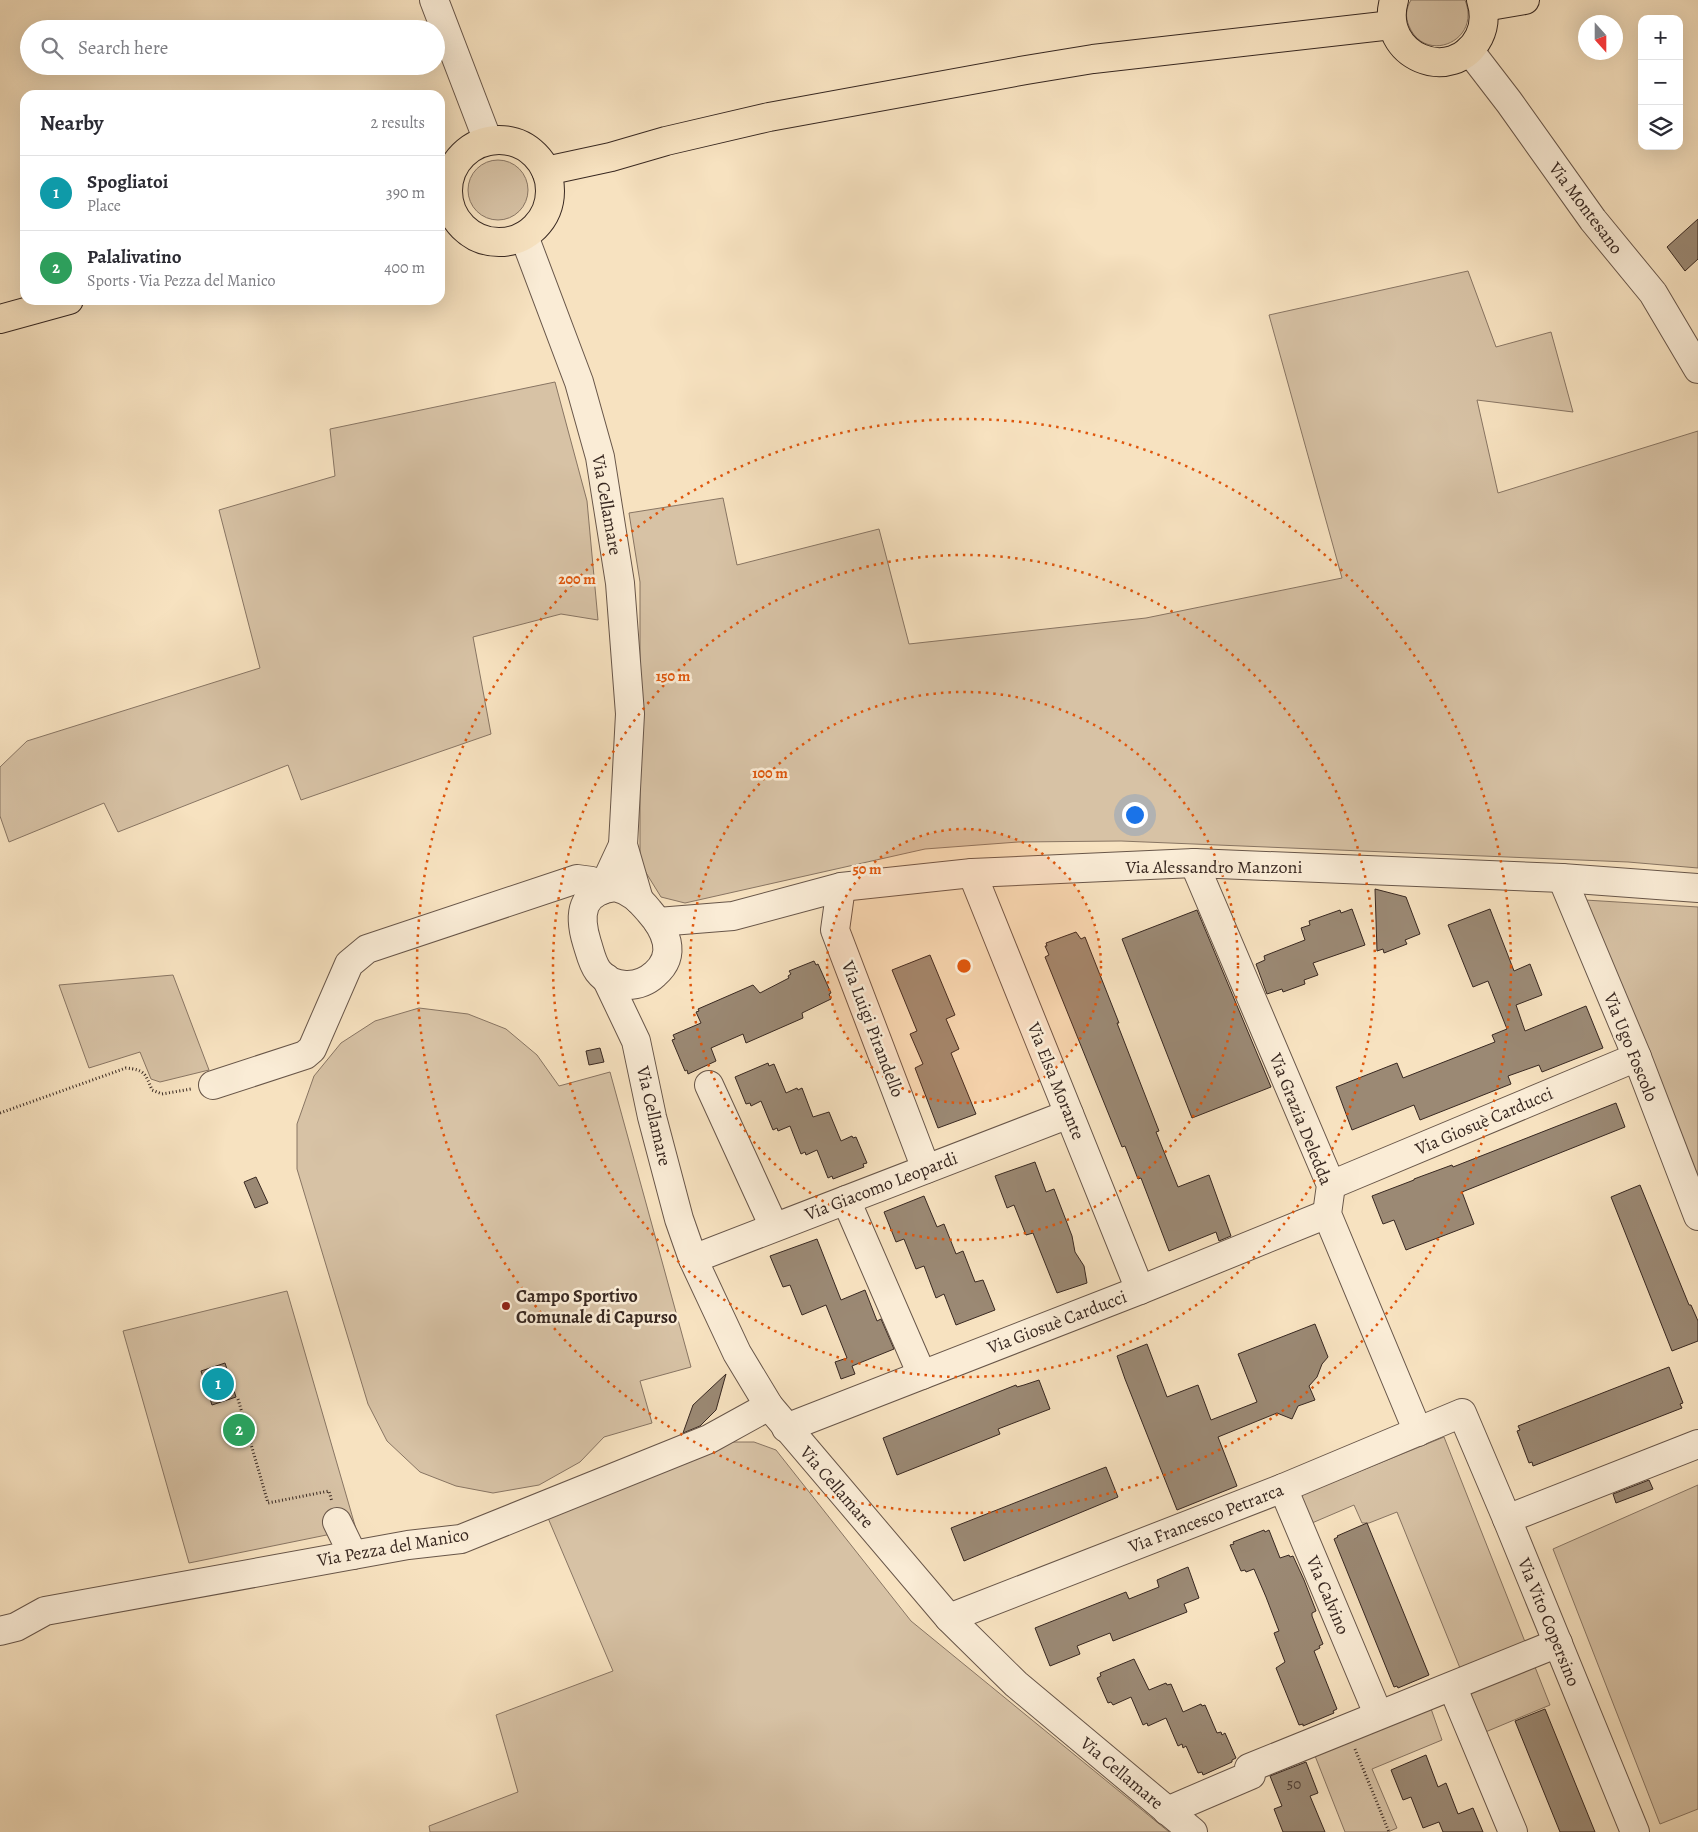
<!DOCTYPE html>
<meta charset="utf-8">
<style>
body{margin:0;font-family:Alegreya,serif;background:#f7f7f7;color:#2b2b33}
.controls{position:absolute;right:15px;top:15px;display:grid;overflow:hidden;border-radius:10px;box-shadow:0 5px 20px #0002}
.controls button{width:45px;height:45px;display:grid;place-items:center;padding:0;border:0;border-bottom:1px solid #e1e1e2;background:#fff;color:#2b2b33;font:25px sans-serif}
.compass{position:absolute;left:1578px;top:15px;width:45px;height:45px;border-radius:50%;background:#fff;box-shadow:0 5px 20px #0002;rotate:159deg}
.you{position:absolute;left:1134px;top:814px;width:18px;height:18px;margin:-12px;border:4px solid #fff;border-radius:50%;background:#1a73e8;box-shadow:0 0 0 8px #1a73e833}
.badge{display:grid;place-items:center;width:32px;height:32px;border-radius:50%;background:#2563eb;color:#fff;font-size:16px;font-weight:700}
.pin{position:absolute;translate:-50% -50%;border:2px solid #fff;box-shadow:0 1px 5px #0006}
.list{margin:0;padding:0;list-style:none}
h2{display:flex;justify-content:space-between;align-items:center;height:65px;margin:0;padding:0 20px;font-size:21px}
h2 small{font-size:16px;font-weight:400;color:#7c7c81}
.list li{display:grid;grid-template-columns:32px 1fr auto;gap:15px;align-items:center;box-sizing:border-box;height:75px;padding:0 20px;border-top:1px solid #e1e1e2}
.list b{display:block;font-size:19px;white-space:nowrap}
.list p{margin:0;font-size:16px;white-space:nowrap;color:#7c7c81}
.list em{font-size:16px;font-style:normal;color:#7c7c81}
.icon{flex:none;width:28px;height:28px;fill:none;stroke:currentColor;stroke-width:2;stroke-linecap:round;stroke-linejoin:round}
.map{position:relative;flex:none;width:1698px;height:1832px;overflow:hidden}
.search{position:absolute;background:#fff;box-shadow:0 5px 20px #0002;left:20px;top:20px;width:425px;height:55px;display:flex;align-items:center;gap:12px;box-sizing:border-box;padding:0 18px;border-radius:28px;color:#7c7c81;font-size:19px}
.panel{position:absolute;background:#fff;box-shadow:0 5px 20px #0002;left:20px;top:90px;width:425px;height:215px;border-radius:15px}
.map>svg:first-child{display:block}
.green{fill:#d7c2a5;stroke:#887563}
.building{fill:#9b8974;stroke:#382821}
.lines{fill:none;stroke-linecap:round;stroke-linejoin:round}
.minor-casing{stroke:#685649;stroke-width:30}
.major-casing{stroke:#382821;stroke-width:30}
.path{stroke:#382821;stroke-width:3;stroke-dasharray:1 2.5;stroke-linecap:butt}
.minor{stroke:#faecd6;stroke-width:28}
.major{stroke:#f7e2c0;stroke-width:28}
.ring{fill:none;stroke:#df570d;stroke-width:2.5;stroke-dasharray:2.5 5}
.poi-dot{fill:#8f2418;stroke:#faecd6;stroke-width:2}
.labels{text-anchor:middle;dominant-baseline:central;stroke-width:5;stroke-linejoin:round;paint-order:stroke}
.number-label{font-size:15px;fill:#514036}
.street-label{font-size:18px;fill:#382821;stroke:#faecd6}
.poi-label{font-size:18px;font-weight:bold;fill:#382821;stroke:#faecd6;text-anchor:start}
.centre{fill:#df570d;stroke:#faecd6;stroke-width:2.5}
.ring-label{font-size:15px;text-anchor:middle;font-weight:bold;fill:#df570d;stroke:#faecd6;stroke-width:5;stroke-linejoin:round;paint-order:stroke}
</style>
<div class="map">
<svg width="1698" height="1832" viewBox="0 0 1698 1832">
<rect width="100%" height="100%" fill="#f7e2c0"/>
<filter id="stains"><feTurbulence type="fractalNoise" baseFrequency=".004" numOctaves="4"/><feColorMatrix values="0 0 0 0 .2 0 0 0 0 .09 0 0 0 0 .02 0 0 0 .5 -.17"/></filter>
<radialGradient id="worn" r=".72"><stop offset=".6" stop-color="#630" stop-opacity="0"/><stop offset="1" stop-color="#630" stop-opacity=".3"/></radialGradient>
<g class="green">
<path d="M1411 0H1465C1482 41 1425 65 1409 26 1405 17 1406 8 1411 0Z"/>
<circle cx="498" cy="190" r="30"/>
<path d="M1468 271 1496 347 1551 332 1573 412 1477 400 1498 493 1698 431V868L1628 862 1121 841 1018 842 925 849 685 903 661 897 640 863V582L629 513 723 498 737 565 879 529 909 644 1146 618 1342 578 1269 315Z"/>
<path d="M555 382 587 501 598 620 561 614 473 637 491 734 301 800 288 765 118 832 104 803 9 842 0 816V767L27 741 260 668 219 510 335 476 330 429Z"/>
<path d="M1585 900 1698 907V1184Z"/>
<path d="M173 975 209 1070 160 1082 151 1079 140 1052 89 1068 59 985Z"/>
<path d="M419 1008 468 1014 506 1029 537 1055 559 1086 610 1072 691 1367 640 1381 652 1423 604 1437 580 1462 539 1485 493 1493 456 1486 420 1472 387 1441 368 1404 297 1169V1124L314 1076 341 1043 375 1021Z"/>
<path d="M287 1291 356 1529 189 1563 123 1331Z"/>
<path d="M1444 1437 1550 1705 1483 1733 1464 1688 1429 1703 1442 1740 1372 1769 1397 1828 1388 1832H1345L1306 1733 1462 1673 1397 1512 1369 1523H1362L1354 1505 1312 1523 1301 1495Z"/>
<path d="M732 1442H754L776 1450 911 1621 1169 1832H430L429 1826 518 1792 496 1715 613 1671 548 1518Z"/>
<path d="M1698 1485V1809L1660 1824 1553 1549Z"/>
</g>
<g class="building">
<path d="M1698 219V259L1685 271 1667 247Z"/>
<path d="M1375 889 1406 897 1420 934 1405 940 1407 944 1384 953 1383 949 1377 951Z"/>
<path d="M1352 909 1365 945 1313 963 1318 975 1304 980 1305 984 1283 992 1282 989 1267 994 1256 964 1265 960 1264 956 1305 940 1301 928 1310 925 1309 921 1340 910 1341 913Z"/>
<path d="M1490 909 1514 971 1530 964 1542 995 1516 1005 1525 1031 1586 1006 1603 1048 1542 1072 1539 1065 1508 1076 1511 1084 1420 1120 1414 1105 1352 1130 1336 1087 1397 1063 1403 1078 1495 1042 1492 1035 1507 1029 1488 981 1473 987 1448 925Z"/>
<path d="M1197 910 1271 1087 1192 1118 1122 939Z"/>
<path d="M1076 932 1081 939 1085 937 1119 1023H1117L1159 1131 1156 1132 1178 1187 1209 1175 1231 1236 1219 1241 1216 1232 1169 1251 1141 1178 1138 1179 1125 1146 1122 1147 1045 957 1049 955 1045 946H1047L1046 943Z"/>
<path d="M930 955 955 1015 946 1019 959 1049 951 1053 976 1114 938 1128 915 1068 923 1064 910 1034 917 1031 892 970Z"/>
<path d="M814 961 816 965 818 964 831 993 829 994 831 999 802 1013 803 1018 746 1043 743 1034 711 1048 716 1061 688 1074 687 1070 685 1071 672 1040 675 1039 673 1035 701 1023 696 1012 699 1011 698 1009 753 985 760 993 789 978 788 976 791 974 789 971Z"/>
<path d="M600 1048 604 1062 589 1065 586 1051Z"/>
<path d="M768 1063 769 1066 774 1064 786 1093 797 1088 798 1090 802 1088 813 1117 829 1112 841 1141 852 1136 853 1138 856 1137 867 1163 863 1164 864 1167 833 1179 832 1176 828 1178 817 1150 806 1155 805 1152 801 1154 790 1126 778 1131 777 1128 773 1130 761 1101 751 1106 750 1103 746 1104 735 1077Z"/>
<path d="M1616 1103 1625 1127 1462 1192 1474 1224 1406 1250 1394 1220 1383 1224 1372 1196 1414 1180V1179L1452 1165 1453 1167Z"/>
<path d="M1035 1162 1046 1192 1054 1189 1072 1236 1075 1252 1084 1266 1087 1283 1057 1293 1033 1233 1026 1235 1014 1205 1007 1208 995 1176Z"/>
<path d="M256 1177 268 1203 255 1208 244 1182Z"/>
<path d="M1640 1185 1689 1305H1691L1698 1321V1341L1672 1351 1611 1197Z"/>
<path d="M924 1196 937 1227 944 1224 956 1254 963 1251 975 1282 983 1280 995 1310 956 1325 944 1294 936 1298 924 1266 916 1269 904 1239 896 1242 884 1212Z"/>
<path d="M817 1239 841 1300 865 1290 877 1321 881 1319 894 1349 852 1366 855 1374 841 1379 835 1362 847 1358 826 1305 802 1315 790 1285 783 1287 770 1256Z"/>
<path d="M1315 1324 1328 1357 1322 1364 1317 1377 1309 1386 1315 1400 1298 1406 1292 1419 1277 1413 1218 1437 1237 1486 1177 1510 1125 1379 1117 1356 1147 1344 1167 1397 1198 1385 1211 1420 1257 1402 1238 1354Z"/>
<path d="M225 1363 236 1397 212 1405 201 1371Z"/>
<path d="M1669 1367 1683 1403 1680 1404 1682 1408 1533 1466 1532 1462 1529 1463 1517 1431 1520 1430 1518 1426Z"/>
<path d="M726 1374 716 1410 700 1426 683 1433 693 1405Z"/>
<path d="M1039 1380 1050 1409 998 1429 1000 1434 897 1475 883 1438 1016 1385 1017 1387 1024 1385Z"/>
<path d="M1106 1467 1118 1497 964 1561 951 1528Z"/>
<path d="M1649 1480 1653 1489 1616 1503 1613 1494Z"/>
<path d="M1367 1523 1429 1675 1398 1688 1397 1686 1394 1687 1334 1539 1338 1537 1337 1536Z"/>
<path d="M1264 1530 1265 1532 1269 1530 1280 1558 1289 1555 1290 1557 1293 1556 1304 1580 1316 1611 1312 1613V1616L1323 1644 1319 1646 1320 1648 1314 1651 1337 1709 1333 1711 1334 1713 1303 1726V1724L1299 1725 1276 1668 1285 1662 1274 1633 1279 1631 1266 1597 1254 1569 1246 1572 1245 1570 1241 1571 1230 1545 1234 1544 1233 1542Z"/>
<path d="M1188 1567 1199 1598 1184 1604 1187 1612 1113 1641 1110 1633 1077 1646 1080 1654 1050 1666 1035 1628 1126 1592 1129 1599 1159 1587 1157 1580Z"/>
<path d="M1134 1659 1149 1690 1166 1683 1167 1685 1171 1684 1183 1712 1201 1704 1202 1706 1205 1705 1217 1733 1221 1732 1222 1735 1225 1733 1236 1758 1232 1760V1762L1203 1775 1202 1772 1198 1773 1186 1746 1183 1748 1182 1744 1178 1746 1166 1718 1148 1726 1147 1723 1143 1725 1131 1697 1113 1705 1111 1702 1108 1703 1097 1678 1101 1676 1100 1673Z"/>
<path d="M1545 1709 1595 1832H1560L1515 1721Z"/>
<path d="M1426 1755 1438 1787 1446 1783 1458 1814 1473 1808 1483 1832H1443L1439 1822 1423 1828 1411 1797 1403 1800 1391 1770Z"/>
<path d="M1306 1762 1318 1793 1310 1796 1325 1832H1283L1274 1809 1282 1806 1270 1776Z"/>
</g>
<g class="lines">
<defs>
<g id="minor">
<path d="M434 0 488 141"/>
<path d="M1469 50 1509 102 1593 220 1653 293 1698 369"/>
<path d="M524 236 579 382 600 457 620 583 630 714 623 845 639 900"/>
<path d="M1194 863 1331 1185 1327 1214 1418 1432"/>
<path d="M972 873 1140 1290"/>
<path d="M1562 878 1637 1057 1698 1216"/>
<path d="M615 887C631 891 639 899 649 911 665 929 678 954 655 974 639 989 612 989 598 971 592 963 590 952 587 943 578 914 581 891 615 887Z"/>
<path d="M841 887 835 930 926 1169"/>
<path d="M658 922 733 916 841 887 972 873 1194 863 1562 878 1698 888"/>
<path d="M606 978 636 1041 652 1117 679 1219 693 1259 737 1353 769 1406 949 1618 1016 1684 1193 1832"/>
<path d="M213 1085 305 1055 312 1049 349 964 367 949 577 879 592 881 602 890 623 845"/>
<path d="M709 1085 774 1227"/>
<path d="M1331 1185 1637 1057"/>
<path d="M846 1200 922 1375"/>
<path d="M693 1259 1069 1114"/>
<path d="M786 1428 1140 1290 1327 1214"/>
<path d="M1283 1488 1373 1702"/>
<path d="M1507 1519 1698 1444"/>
<path d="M337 1522 353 1555"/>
<path d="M949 1618 1283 1488 1462 1413 1507 1519 1635 1832"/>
<path d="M0 1631 16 1627 45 1611 408 1545 461 1539 709 1439 769 1406"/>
<path d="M1455 1693 1513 1832"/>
<path d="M1167 1811 1251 1775 1249 1768 1558 1643"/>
</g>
<g id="major">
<path d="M1394 0C1378 56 1453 87 1479 37 1485 25 1485 13 1481 0"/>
<path d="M1484 7 1525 0"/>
<circle cx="499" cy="191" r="51"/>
<path d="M546 171 611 157 666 141 769 117 1026 70 1093 59 1392 25"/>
<path d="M0 319 69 300"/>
</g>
</defs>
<use href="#minor" class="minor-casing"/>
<use href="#major" class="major-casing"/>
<g class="path">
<path d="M0 1113 126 1068C145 1070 145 1073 152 1090L162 1094 191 1089"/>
<path d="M238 1399 268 1503 329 1491 332 1502"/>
<path d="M1355 1749 1389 1832"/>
</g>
<use href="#minor" class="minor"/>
<use href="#major" class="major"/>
</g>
<circle cx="964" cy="966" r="137" fill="#df570d" fill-opacity=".12"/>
<g class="ring">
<circle cx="964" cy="966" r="137"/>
<circle cx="964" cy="966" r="274"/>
<circle cx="964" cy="966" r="411"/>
<circle cx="964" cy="966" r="547"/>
</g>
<circle class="poi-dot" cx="506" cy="1306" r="5"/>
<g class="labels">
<g class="number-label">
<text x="1294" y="1784">50</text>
</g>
<g class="street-label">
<text transform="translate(1586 208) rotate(53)">Via Montesano</text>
<text transform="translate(607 505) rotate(80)">Via Cellamare</text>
<text x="1214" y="867">Via Alessandro Manzoni</text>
<text transform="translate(873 1029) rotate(69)">Via Luigi Pirandello</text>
<text transform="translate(1631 1047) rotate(68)">Via Ugo Foscolo</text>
<text transform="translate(1056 1081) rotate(68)">Via Elsa Morante</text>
<text transform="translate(654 1116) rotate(77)">Via Cellamare</text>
<text transform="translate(1301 1119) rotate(68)">Via Grazia Deledda</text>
<text transform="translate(1484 1121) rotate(-23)">Via Giosuè Carducci</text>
<text transform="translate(881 1186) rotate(-21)">Via Giacomo Leopardi</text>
<text transform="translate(1057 1322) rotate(-21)">Via Giosuè Carducci</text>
<text transform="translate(837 1487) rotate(49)">Via Cellamare</text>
<text transform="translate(1206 1518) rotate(-21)">Via Francesco Petrarca</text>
<text transform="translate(393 1547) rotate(-10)">Via Pezza del Manico</text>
<text transform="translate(1328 1595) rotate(67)">Via Calvino</text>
<text transform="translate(1549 1622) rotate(68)">Via Vito Copersino</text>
<text transform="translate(1122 1773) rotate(40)">Via Cellamare</text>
</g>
<g class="poi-label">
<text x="516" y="1296">Campo Sportivo<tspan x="516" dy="21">Comunale di Capurso</tspan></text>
</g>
</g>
<circle cx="964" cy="966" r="8" class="centre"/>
<g class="ring-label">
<text x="577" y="584">200 m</text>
<text x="673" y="681">150 m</text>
<text x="770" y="778">100 m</text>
<text x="867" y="874">50 m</text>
</g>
<rect width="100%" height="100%" filter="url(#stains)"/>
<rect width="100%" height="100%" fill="url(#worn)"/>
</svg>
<div class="controls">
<button>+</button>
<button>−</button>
<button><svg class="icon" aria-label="layers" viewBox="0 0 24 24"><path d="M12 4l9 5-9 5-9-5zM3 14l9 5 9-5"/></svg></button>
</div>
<svg class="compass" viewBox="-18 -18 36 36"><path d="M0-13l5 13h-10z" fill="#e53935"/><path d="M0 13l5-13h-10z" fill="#7c7c81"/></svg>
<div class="you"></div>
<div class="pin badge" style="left:218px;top:1384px;background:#0f9aa8">1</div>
<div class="pin badge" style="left:239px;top:1430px;background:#2e9e5b">2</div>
<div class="search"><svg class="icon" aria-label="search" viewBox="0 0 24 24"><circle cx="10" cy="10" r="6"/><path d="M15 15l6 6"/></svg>Search here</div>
<section class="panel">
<h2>Nearby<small>2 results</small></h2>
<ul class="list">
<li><span class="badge" style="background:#0f9aa8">1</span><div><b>Spogliatoi</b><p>Place</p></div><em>390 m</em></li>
<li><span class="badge" style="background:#2e9e5b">2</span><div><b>Palalivatino</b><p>Sports · Via Pezza del Manico</p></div><em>400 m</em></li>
</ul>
</section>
</div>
